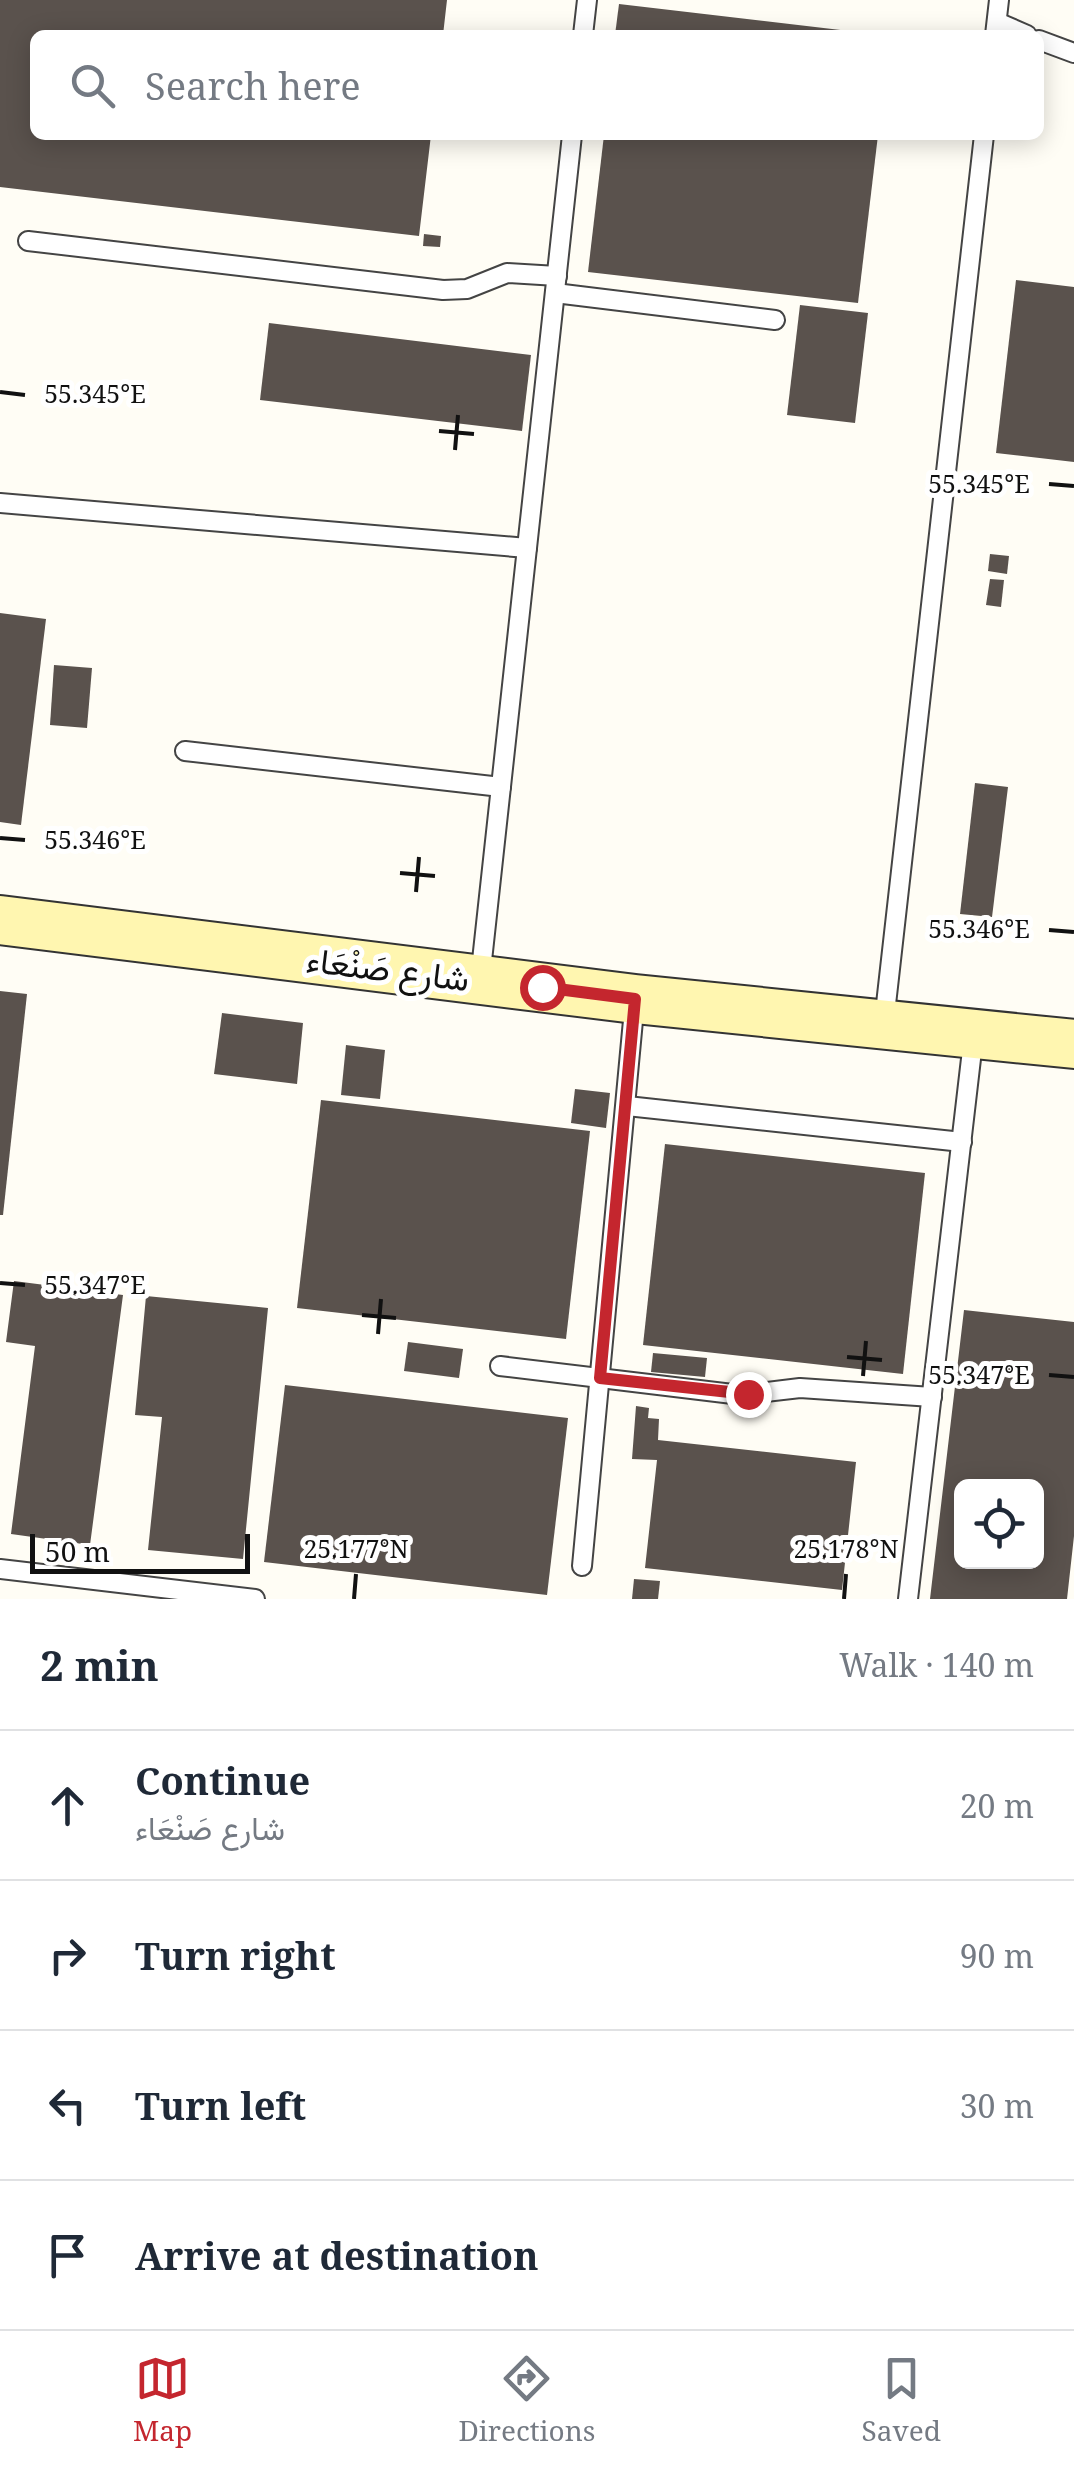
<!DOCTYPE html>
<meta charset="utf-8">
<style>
body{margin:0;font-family:"Noto Serif",Vazirmatn,serif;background:#f2f2f3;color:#1f2937}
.controls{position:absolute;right:30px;bottom:30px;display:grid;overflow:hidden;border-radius:15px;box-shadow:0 5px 25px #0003}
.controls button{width:90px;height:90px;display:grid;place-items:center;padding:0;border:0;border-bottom:2px solid #e0e1e3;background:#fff;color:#1f2937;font:50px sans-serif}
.scale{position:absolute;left:30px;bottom:25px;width:220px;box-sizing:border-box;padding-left:10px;border:5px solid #111;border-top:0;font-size:28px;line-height:35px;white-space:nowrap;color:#111;-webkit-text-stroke:8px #fff;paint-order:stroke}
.stop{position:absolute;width:30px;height:30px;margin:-22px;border:8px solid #c4262e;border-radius:50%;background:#fff}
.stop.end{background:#c4262e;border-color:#fff;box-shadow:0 2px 10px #0008}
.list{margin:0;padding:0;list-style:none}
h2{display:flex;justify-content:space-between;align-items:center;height:130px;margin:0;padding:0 40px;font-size:42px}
h2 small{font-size:32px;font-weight:400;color:#747a83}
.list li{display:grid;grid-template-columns:65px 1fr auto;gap:30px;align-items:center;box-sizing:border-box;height:150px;padding:0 40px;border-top:2px solid #e0e1e3}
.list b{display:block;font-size:38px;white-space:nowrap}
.list p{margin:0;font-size:32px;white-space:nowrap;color:#747a83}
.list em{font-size:32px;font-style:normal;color:#747a83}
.icon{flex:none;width:55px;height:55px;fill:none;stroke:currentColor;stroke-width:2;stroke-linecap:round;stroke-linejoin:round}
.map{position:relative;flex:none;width:1074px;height:1599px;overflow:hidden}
.search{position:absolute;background:#fff;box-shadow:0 5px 25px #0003;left:30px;right:30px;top:30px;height:110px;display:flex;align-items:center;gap:25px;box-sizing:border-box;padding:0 35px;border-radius:15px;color:#747a83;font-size:38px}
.sheet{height:730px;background:#fff}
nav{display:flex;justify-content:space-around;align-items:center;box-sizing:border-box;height:140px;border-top:2px solid #e0e1e3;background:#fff;font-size:28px;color:#747a83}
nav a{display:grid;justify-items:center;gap:5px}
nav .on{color:#c4262e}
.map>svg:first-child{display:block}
.building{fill:#5a524d;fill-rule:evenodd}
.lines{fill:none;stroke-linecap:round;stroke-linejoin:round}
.lane-casing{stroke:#444;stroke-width:22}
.secondary-casing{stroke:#333;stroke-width:52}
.lane{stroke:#fff;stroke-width:18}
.secondary{stroke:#fff6b0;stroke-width:48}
.route{stroke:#c4262e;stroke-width:12}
.ticks{fill:none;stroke:#111;stroke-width:4}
.labels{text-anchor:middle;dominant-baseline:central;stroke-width:10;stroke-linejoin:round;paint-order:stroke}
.street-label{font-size:35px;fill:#111;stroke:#fff}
.ticks-label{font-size:25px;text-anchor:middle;fill:#111;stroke:#fff;stroke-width:10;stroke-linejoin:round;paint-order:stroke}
</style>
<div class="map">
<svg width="1074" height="1599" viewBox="0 0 1074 1599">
<rect width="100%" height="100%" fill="#fffdf5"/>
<g class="building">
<path d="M0 0H447L443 35H35V135H431L419 236 0 187Z"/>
<path d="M619 4 866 33V35H615Z"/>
<path d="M604 135H878L858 303 588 272Z"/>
<path d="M424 234 441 236 440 247 423 246Z"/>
<path d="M1016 280 1074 287V462L996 453Z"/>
<path d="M800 305 868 313 855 423 787 415Z"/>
<path d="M269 323 531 355 522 431 260 400Z"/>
<path d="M990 554 1009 556 1007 574 988 571Z"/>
<path d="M990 579 1004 580 1001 607 986 605Z"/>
<path d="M0 613 46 619 21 825 0 822Z"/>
<path d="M54 665 92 668 87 728 50 725Z"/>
<path d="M975 783 1008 787 992 917 960 914Z"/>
<path d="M0 991 27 994 3 1215H0Z"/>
<path d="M222 1013 303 1023 297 1084 214 1074Z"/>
<path d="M346 1045 385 1050 380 1099 341 1095Z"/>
<path d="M575 1089 610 1093 606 1128 571 1123Z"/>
<path d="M321 1100 590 1131 566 1339 297 1308Z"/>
<path d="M665 1144 925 1173 903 1374 643 1345Z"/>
<path d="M14 1281 123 1295 90 1545 11 1534 35 1346 6 1342Z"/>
<path d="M146 1296 268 1308 243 1559 148 1550 162 1417 135 1415Z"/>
<path d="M964 1310 1074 1322V1536L1067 1599H930ZM962 1486H1036V1562H962Z"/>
<path d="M408 1342 463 1349 459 1378 404 1371Z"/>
<path d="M653 1353 707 1358 705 1377 651 1372Z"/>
<path d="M285 1385 568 1418 547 1595 264 1562Z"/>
<path d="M636 1406 649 1408 648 1418 659 1419 658 1440 856 1462 842 1590 645 1568 657 1460 632 1459Z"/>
<path d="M634 1579 660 1581 658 1599H632Z"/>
</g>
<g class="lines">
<defs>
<g id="lane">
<path d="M997 22 1027 35"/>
<path d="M583 35 587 0"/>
<path d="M995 35 999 0"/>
<path d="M1039 40 1074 53"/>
<path d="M28 241 443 290 467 289 507 273 557 276"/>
<path d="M555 293 775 320"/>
<path d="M0 503 527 548"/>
<path d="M185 751 501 787"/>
<path d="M480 979 572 135"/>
<path d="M884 1022 984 135"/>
<path d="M627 1106 962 1142"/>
<path d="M500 1366 741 1395 800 1388 932 1397"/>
<path d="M582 1566 635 999"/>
<path d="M0 1569 255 1599"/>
<path d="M908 1599 974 1033"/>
</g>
<path id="secondary" d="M0 920 635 999 1074 1044"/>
</defs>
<use href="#lane" class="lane-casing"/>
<use href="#secondary" class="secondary-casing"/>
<use href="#lane" class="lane"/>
<use href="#secondary" class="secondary"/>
</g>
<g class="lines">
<path class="route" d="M542 987 635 999 600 1378 748 1394"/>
</g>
<path class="ticks" d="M0 392 25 395M439 431 474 434M455 450 458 415M1049 484 1074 486M0 838 25 840M400 873 435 876M416 892 419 857M1049 930 1074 932M0 1283 25 1285M362 1315 396 1318M378 1334 381 1299M847 1357 882 1360M1049 1375 1074 1377M863 1376 866 1341M354 1599 356 1574M844 1599 846 1574"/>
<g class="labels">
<g class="street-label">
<text transform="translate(388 968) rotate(7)">شارع صَنْعَاء</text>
</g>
</g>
<g class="ticks-label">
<text x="95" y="403">55.345°E</text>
<text x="979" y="493">55.345°E</text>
<text x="95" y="849">55.346°E</text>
<text x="979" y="938">55.346°E</text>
<text x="95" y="1294">55.347°E</text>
<text x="979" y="1384">55.347°E</text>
<text x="356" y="1558">25.177°N</text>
<text x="846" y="1558">25.178°N</text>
</g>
</svg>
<div class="controls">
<button><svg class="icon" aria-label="locate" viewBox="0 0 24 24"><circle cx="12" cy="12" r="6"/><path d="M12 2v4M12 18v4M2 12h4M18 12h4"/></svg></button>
</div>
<div class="scale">50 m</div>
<div class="stop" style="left:542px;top:987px"></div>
<div class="stop end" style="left:748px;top:1394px"></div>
<div class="search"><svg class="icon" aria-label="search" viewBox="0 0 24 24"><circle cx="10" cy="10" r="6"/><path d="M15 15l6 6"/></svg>Search here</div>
</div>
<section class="sheet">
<h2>2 min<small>Walk · 140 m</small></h2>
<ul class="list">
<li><svg class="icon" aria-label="ahead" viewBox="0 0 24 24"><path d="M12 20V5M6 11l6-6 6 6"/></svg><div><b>Continue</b><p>شارع صَنْعَاء</p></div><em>20 m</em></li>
<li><svg class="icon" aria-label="right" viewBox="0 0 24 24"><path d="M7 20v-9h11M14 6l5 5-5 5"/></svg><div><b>Turn right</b></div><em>90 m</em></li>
<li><svg class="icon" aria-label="left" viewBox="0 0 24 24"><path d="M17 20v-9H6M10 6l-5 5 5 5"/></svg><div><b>Turn left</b></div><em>30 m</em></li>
<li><svg class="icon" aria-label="arrive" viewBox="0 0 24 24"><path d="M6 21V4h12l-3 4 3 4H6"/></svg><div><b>Arrive at destination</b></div></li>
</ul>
</section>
<nav>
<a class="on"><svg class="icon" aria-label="map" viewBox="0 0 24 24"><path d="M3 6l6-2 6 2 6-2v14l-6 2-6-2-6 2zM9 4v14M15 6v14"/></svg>Map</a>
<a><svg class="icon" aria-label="directions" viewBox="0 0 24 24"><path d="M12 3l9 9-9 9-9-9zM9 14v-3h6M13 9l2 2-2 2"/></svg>Directions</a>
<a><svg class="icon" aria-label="saved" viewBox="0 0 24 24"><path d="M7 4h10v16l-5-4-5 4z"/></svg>Saved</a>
</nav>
